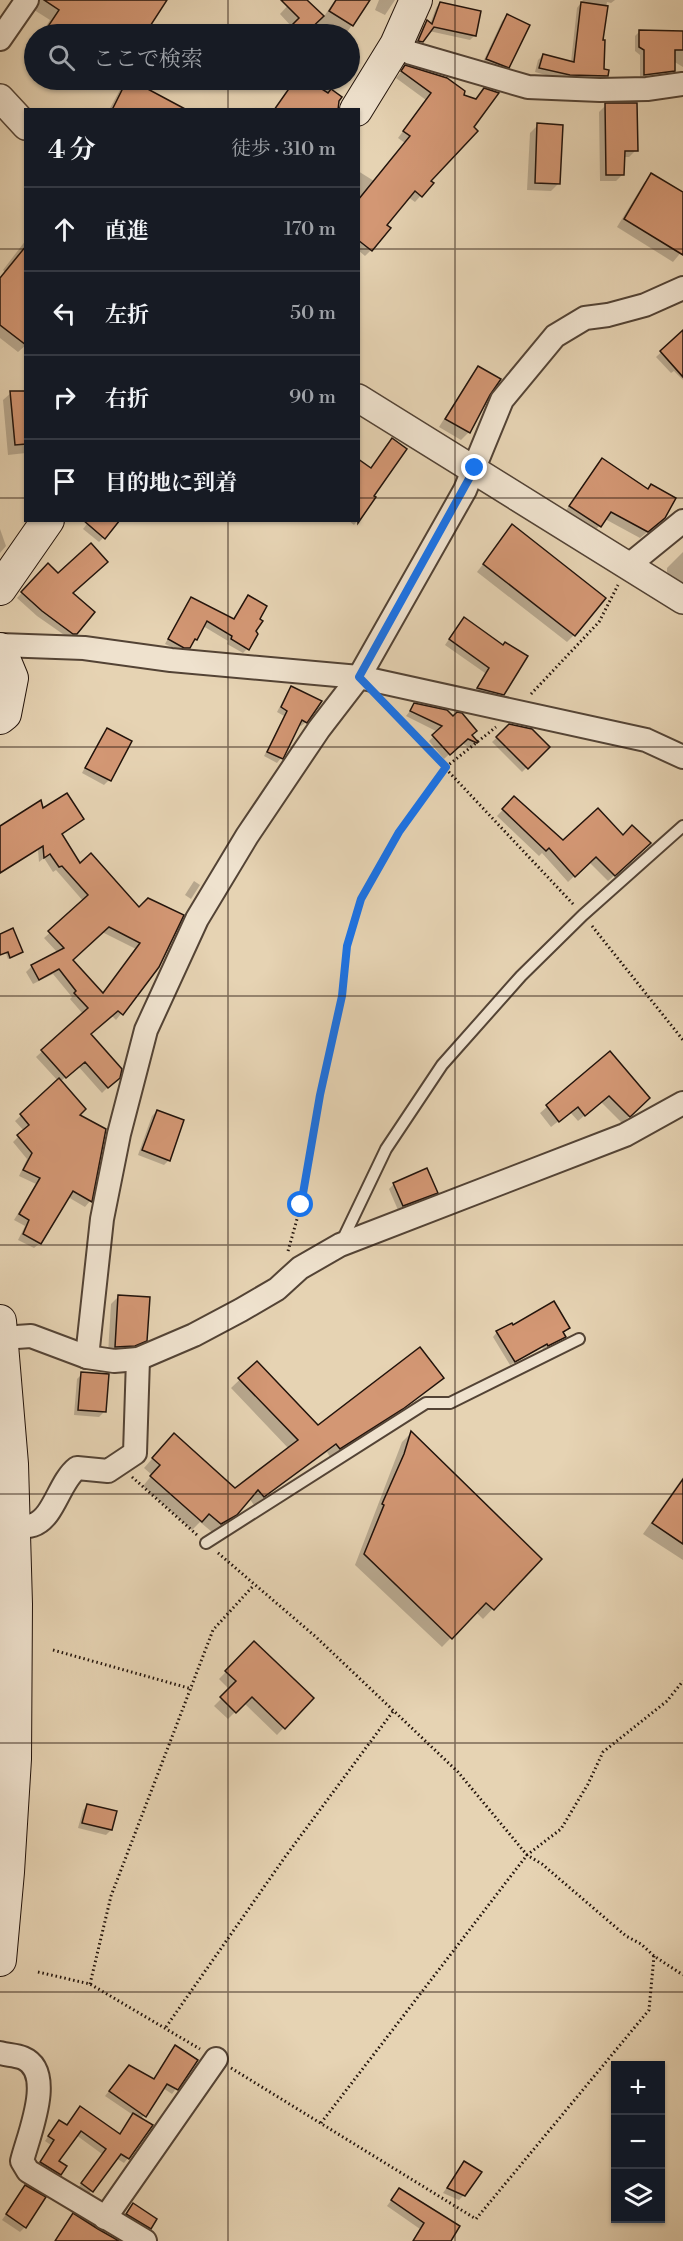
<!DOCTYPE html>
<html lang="ja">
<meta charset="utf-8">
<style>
body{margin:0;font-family:"Libre Bodoni","Noto Serif JP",serif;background:#20242c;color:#f1f3f6}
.controls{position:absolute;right:18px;bottom:18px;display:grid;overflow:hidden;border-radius:0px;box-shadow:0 2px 4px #0004}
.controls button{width:54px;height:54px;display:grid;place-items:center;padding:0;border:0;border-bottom:2px solid #363941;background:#171b24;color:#f1f3f6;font:30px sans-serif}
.stop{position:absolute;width:18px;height:18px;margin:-14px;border:4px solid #1a73e8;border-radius:50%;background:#fff}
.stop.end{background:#1a73e8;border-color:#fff;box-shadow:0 2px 6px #0008}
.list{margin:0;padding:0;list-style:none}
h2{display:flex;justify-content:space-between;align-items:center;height:78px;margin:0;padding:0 24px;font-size:26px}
h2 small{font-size:20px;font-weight:400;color:#9ea1a6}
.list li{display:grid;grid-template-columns:39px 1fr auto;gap:18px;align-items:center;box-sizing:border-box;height:84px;padding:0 24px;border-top:2px solid #363941}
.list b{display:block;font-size:22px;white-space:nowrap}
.list em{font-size:20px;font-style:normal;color:#9ea1a6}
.icon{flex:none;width:33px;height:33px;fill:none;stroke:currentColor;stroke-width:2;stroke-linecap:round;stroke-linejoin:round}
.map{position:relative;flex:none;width:683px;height:2241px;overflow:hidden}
.search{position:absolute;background:#171b24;box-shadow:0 2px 4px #0004;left:24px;top:24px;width:336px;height:66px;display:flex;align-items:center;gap:15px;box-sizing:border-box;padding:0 21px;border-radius:33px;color:#9ea1a6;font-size:22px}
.panel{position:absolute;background:#171b24;box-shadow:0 2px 4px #0004;left:24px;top:108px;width:336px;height:414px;border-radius:0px}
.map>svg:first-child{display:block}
.shadow{fill:#0003;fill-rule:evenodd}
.building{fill:#d39774;stroke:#22130b;stroke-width:1.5;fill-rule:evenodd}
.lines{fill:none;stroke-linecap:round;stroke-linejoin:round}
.service-casing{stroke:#534335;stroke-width:14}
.minor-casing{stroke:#534335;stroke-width:26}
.tertiary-casing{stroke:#534335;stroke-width:30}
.secondary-casing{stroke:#22130b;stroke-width:34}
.path{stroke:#22130b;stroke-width:3;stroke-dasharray:1.5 3;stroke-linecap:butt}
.service{stroke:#efe2ce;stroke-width:10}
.minor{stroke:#efe2ce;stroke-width:22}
.tertiary{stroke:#efe2ce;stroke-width:27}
.secondary{stroke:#efe2ce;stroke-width:32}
.route{stroke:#1a73e8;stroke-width:8}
.grid{fill:none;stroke:#22130b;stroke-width:1.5;stroke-opacity:0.55}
</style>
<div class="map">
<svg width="683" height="2241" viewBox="0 0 683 2241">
<rect width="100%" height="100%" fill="#e6d3b3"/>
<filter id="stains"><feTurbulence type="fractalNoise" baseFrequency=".00333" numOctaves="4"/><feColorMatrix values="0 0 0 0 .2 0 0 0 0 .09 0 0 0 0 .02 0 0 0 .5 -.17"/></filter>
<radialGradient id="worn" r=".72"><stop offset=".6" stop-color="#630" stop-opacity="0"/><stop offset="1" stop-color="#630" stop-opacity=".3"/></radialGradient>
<g class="shadow">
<path d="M36 0H166L143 34H41L50 20 31 8Z"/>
<path d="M293 0H305L323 18 335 0H368L346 34H285L292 27 280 14Z"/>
<path d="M379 0H395L385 15 375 10Z"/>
<path d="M583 0H615L611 3 607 2 601 41 602 70 606 76 601 81 564 80 535 72 538 60 543 55 571 62 577 8Z"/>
<path d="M440 3 475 35 470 40 429 31 417 46H414L422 27 427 22 430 24 436 8Z"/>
<path d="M507 16 508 67 503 72 482 64 502 21Z"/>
<path d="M639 32H683V67L673 61V71L669 75 640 78V55L635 51V36Z"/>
<path d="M405 67 462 96 429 181 432 183 415 202 408 197 385 225 371 250 365 256 358 250V171L374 181 405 143 398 138 426 100 396 78Z"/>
<path d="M87 80H114L103 90Z"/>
<path d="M128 80 184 110H109L121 88Z"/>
<path d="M295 80H331L326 87 340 97 331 110H274Z"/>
<path d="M606 105 636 150 629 157H623V174L616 181H600L599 112Z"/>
<path d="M538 125 559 183 551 191 527 190 530 133Z"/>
<path d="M652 175 683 194V250L673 262 617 227 644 183Z"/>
<path d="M26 240V345L18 352 0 338V278L5 272 3 270Z"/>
<path d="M683 332V380L674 371 671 373 656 357Z"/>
<path d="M478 368 488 394 469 432 461 440 439 427 471 376Z"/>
<path d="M26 392V453L8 455 3 400 11 393Z"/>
<path d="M602 460 647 490 651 486 657 524 640 538 605 519 593 533 564 513Z"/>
<path d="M90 520 104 537 99 542 83 529Z"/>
<path d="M348 520H358L354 525Z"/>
<path d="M512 526 574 635 567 642 477 572Z"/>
<path d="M0 529 6 546 0 553Z"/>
<path d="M683 552V589L667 572V568Z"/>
<path d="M48 565 71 594 76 633 70 639 37 616 17 598Z"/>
<path d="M248 597 247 649 243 653 227 644 228 641 203 626 195 639 183 652 165 644 187 603 191 598 232 620Z"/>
<path d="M459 624 503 646V694L498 699 474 693 485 673 445 645Z"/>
<path d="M292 688 306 722 301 726 298 725 281 758 277 763 264 756 284 716 277 712 287 693Z"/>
<path d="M415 705 470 736 476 742 471 748 461 743 444 759 429 741 438 732 406 716Z"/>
<path d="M510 725 548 747 522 772 492 742Z"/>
<path d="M107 730 130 742 109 780 104 785 82 773 102 735Z"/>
<path d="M514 798 563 842 639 854 608 881 589 862 568 882 542 853 539 856 497 816Z"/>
<path d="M42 811 83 819 61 835 80 865 158 967 116 1020 112 1016 89 1035 118 1077 102 1093 78 1066 60 1082 78 1115 105 1129 90 1201 85 1207 68 1197 40 1243 34 1248 18 1240 25 1226 14 1220 36 1184 19 1176 27 1159 13 1142 24 1131 15 1121 58 1081 36 1057 83 1014 70 999 72 997 53 974 33 984 26 972 32 966 58 953 44 938 84 902 56 870 53 872 44 858 39 862 38 850 0 874V827ZM102 932 136 949 102 994 71 961Z"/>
<path d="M194 881 200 885 191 899 185 895Z"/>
<path d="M0 936 21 952 8 959Z"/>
<path d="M609 1053 642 1105 622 1123 601 1102 578 1121 570 1112 551 1127 540 1113Z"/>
<path d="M157 1111 169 1160 164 1165 138 1155 152 1116Z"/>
<path d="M394 1184 436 1192 431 1197 398 1210 389 1189Z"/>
<path d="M119 1296 145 1340 137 1348 108 1354 111 1304Z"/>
<path d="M512 1327 568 1328 562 1333 564 1337 560 1341 543 1349 542 1347 510 1365 493 1337 497 1332Z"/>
<path d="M257 1363 318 1427 442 1378 393 1417 330 1457 327 1452 254 1505 249 1498 226 1523 212 1532 200 1522 192 1530 143 1486 152 1475 144 1468 165 1444 235 1490 289 1449 231 1388Z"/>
<path d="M82 1374 104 1412 99 1417 74 1415 77 1379Z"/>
<path d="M411 1433 540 1559 483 1619 476 1612 442 1647 355 1565 402 1442Z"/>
<path d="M683 1477V1560L643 1534Z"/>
<path d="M254 1643 312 1698 277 1735 244 1703 228 1719 214 1706 230 1690 219 1679Z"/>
<path d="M88 1805 111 1830 106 1835 78 1828 83 1810Z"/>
<path d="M171 2051 196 2060 172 2094 163 2088 141 2119 128 2158 124 2163 116 2158 88 2195 78 2188 102 2154 76 2135 57 2161 60 2174 55 2178 37 2168 51 2145 45 2141 55 2126H66L76 2112 119 2135 133 2115 105 2096 125 2071 153 2080Z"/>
<path d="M464 2163V2195L459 2200 443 2193Z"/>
<path d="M25 2187V2227L20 2232 2 2220Z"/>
<path d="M399 2190 449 2241H412L420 2229 387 2206Z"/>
<path d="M133 2205 149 2228 144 2233 122 2219Z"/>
</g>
<g class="building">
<path d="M44 0H167L145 34H43L59 10Z"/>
<path d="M281 0H307L324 16 305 34H283L299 18Z"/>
<path d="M336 0H370L353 26 329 11Z"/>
<path d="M440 2 481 11 476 36 434 27 423 42 418 41 427 20 432 24Z"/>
<path d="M581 2 608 6 603 40H605L604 69 609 70 608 76 570 75 539 68 543 54 574 62Z"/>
<path d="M507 14 530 25 509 68 486 59Z"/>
<path d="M639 30 683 31V50H675V71L644 75V50L639 47Z"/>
<path d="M405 65 447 78 465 91 464 95 476 99 484 88 499 93 474 127 478 131 431 181 434 183 422 197 415 191 387 225 391 228 372 251 358 240V200L410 136 403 131 431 93 401 71Z"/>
<path d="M127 80H131L187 110H112Z"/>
<path d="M295 80H308L328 93 331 89 342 97 339 101 338 110H274Z"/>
<path d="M605 103H637L638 151H625L624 175H606Z"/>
<path d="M537 123 563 125 560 184 535 183Z"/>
<path d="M651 173 683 192V255L624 219Z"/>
<path d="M26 246V345L0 325V278Z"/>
<path d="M683 330V377L660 351Z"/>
<path d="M478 366 501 379 490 395 470 433 445 419Z"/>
<path d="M10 391H26V444L15 445Z"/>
<path d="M392 438 407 449 374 496 376 497 358 523V459L371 468Z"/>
<path d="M602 458 648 489 651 484 676 498 665 518 648 532 611 512 601 527 569 506Z"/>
<path d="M83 520H120L105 539Z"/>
<path d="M512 524 606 598 575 636 483 564Z"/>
<path d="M91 543 108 562 73 593 95 612 77 634H73L42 611 21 592 48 563 58 573Z"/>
<path d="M248 595 267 606 260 619 263 621 256 631 258 634 249 650 231 639 232 636 207 621 197 640 195 639 190 648H184L168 639 191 597 234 619Z"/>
<path d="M464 617 503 645 505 642 528 656 504 695 477 688 489 668 449 639Z"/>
<path d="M291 686 322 701 307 723 302 720 283 759 267 752 287 711 281 707Z"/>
<path d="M414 703 447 710 453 716 457 712 462 713 477 731 472 735 478 742 477 743 468 739 450 755 432 735 442 726 410 711Z"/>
<path d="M509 724 532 729 550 747 528 769 496 737Z"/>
<path d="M107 728 132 741 111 781 85 768Z"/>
<path d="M67 793 84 819 62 834 80 863 91 853 139 907 148 898 184 915 159 967 123 1015 118 1011 91 1034 122 1069 120 1078 108 1088 85 1062 66 1078 41 1050 88 1008 74 993 76 991 59 969 39 980 31 965 64 948 48 931 88 895 62 866 59 867 50 854 44 858 43 846 0 873V826L41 800 43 808ZM109 927 140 943 103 993 73 960Z"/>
<path d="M514 796 563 840 598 808 623 835 632 825 651 843 615 876 596 857 575 877 549 848 546 851 502 809Z"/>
<path d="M13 928 23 952 10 958 8 952 0 955V934Z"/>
<path d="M610 1051 650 1098 630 1117 609 1096 585 1116 578 1107 559 1122 546 1105Z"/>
<path d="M59 1078 86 1109 80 1115 106 1129 92 1202 73 1191 41 1244 23 1234 29 1220 19 1214 40 1178 23 1170 32 1153 17 1135 29 1125 20 1114Z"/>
<path d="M157 1110 184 1120 170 1161 142 1150Z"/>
<path d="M427 1168 438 1193 403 1206 393 1183Z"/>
<path d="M118 1295 150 1297 147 1341 135 1346 115 1347Z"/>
<path d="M554 1301 570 1328 563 1332 566 1337 548 1346 547 1344 515 1362 496 1331 512 1323 513 1325Z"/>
<path d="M420 1347 444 1378 403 1409 340 1449 336 1444 264 1497 258 1490 237 1515 221 1524 209 1514 202 1522 150 1476 160 1465 152 1458 174 1433 235 1488 298 1440 238 1378 257 1361 318 1425Z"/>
<path d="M81 1372 109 1374 106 1412 78 1410Z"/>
<path d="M411 1431 542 1559 494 1610 486 1603 452 1639 364 1554 384 1505 382 1504 404 1454Z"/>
<path d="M683 1479V1544L652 1523Z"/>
<path d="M254 1641 314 1698 285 1729 252 1697 236 1713 220 1697 236 1681 225 1671Z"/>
<path d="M87 1804 117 1811 112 1830 82 1823Z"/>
<path d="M175 2045 198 2060 178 2090 167 2084 146 2117 109 2091 129 2065 154 2079Z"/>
<path d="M80 2106 120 2134 133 2113 153 2125 129 2159 121 2154 93 2192 81 2183 106 2149 81 2131 59 2161 67 2166 61 2175 40 2162 54 2140 48 2136 59 2120 67 2125Z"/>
<path d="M464 2161 482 2172 465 2196 447 2188Z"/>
<path d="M25 2185 46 2197 26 2228 6 2214Z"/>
<path d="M399 2188 460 2226 451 2241H413L424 2223 391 2200Z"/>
<path d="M133 2203 157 2219 151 2229 126 2214Z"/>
<path d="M73 2213 98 2229 119 2241H55Z"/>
</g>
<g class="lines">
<defs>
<g id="service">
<path d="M342 1241 386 1149 442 1065 521 976 583 915 683 826"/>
<path d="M206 1543 426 1403H450L579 1339"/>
</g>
<g id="minor">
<path d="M0 39 27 0"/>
<path d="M396 45 411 53 528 87 600 90 647 89 683 84"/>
<path d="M629 565 683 521"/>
<path d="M0 645 84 648 171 660 359 677 646 740 683 757"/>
<path d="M2 1338 31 1336 87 1357 114 1361 138 1359 194 1335 241 1310 277 1289 300 1268 340 1245 625 1135 683 1103"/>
<path d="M87 1357 102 1219 119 1134 146 1030 197 919 247 836 319 729 359 677 465 490 502 400 555 336 585 318 608 315 645 305 683 288"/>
<path d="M13 1527C20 1527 27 1527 33 1525 54 1518 59 1482 77 1468L108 1471 135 1453 138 1359"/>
<path d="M0 2053C7 2055 16 2055 23 2058 56 2072 28 2136 22 2161L28 2171 145 2241"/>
<path d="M105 2218 216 2059"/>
</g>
<g id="tertiary">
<path d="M0 98 26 126"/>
<path d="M358 398 683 600"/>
</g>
<g id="secondary">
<path d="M356 110 396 45 416 0"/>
<path d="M0 589 48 520"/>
<path d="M0 649 12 678 5 714 0 718"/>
<path d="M0 1321 12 1464 16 1604 15 1759 8 1872 0 1960"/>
</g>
</defs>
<use href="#service" class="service-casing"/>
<use href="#minor" class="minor-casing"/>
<use href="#tertiary" class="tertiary-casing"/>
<use href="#secondary" class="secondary-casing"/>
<g class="path">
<path d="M531 694 599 622 618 585"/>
<path d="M384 703 574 905"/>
<path d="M592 926 683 1040"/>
<path d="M288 1251 301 1205 319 1095 342 997 347 946 361 899 399 832 446 767 496 727"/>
<path d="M132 1477 197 1535"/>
<path d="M218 1553 316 1637 458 1772 527 1855 542 1864 626 1936 641 1944 654 1956 683 1975"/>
<path d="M53 1650 192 1689"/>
<path d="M38 1972 90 1984 200 2049"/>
<path d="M90 1984 111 1896 213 1630 254 1585"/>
<path d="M166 2027 285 1857 394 1710"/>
<path d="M231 2068 476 2219 649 2010 654 1956"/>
<path d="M321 2123 527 1855 561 1829 588 1784 603 1752 667 1701 683 1681"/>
</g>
<use href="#service" class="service"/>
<use href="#minor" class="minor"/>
<use href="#tertiary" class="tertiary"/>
<use href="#secondary" class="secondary"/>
</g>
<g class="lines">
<path class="route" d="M301 1205 320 1095 342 996 347 946 361 899 399 832 446 767 359 677 475 468"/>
</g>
<path class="grid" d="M228 0V34M455 0V2241M228 80V110M0 249H26M358 249H683M0 498H26M358 498H683M228 520V2241M0 747H683M0 996H683M0 1245H683M0 1494H683M0 1743H683M0 1992H683"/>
<rect width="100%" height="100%" filter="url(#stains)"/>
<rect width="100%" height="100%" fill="url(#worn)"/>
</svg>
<div class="controls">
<button>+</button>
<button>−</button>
<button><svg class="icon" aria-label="layers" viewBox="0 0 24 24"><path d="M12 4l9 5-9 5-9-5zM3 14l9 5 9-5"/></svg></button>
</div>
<div class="stop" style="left:301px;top:1205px"></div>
<div class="stop end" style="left:475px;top:468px"></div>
<div class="search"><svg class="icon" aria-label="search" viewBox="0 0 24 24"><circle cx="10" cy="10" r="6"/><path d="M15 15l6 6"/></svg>ここで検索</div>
<section class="panel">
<h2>4 分<small>徒歩 · 310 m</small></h2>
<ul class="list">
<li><svg class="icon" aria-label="ahead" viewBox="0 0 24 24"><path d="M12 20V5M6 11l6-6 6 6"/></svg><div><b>直進</b></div><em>170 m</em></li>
<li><svg class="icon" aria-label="left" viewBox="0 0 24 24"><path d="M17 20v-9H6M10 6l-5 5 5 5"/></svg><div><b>左折</b></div><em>50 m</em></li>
<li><svg class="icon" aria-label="right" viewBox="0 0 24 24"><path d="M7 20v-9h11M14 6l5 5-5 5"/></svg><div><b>右折</b></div><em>90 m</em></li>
<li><svg class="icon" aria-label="arrive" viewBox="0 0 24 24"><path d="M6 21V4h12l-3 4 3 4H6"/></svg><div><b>目的地に到着</b></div></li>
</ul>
</section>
</div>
